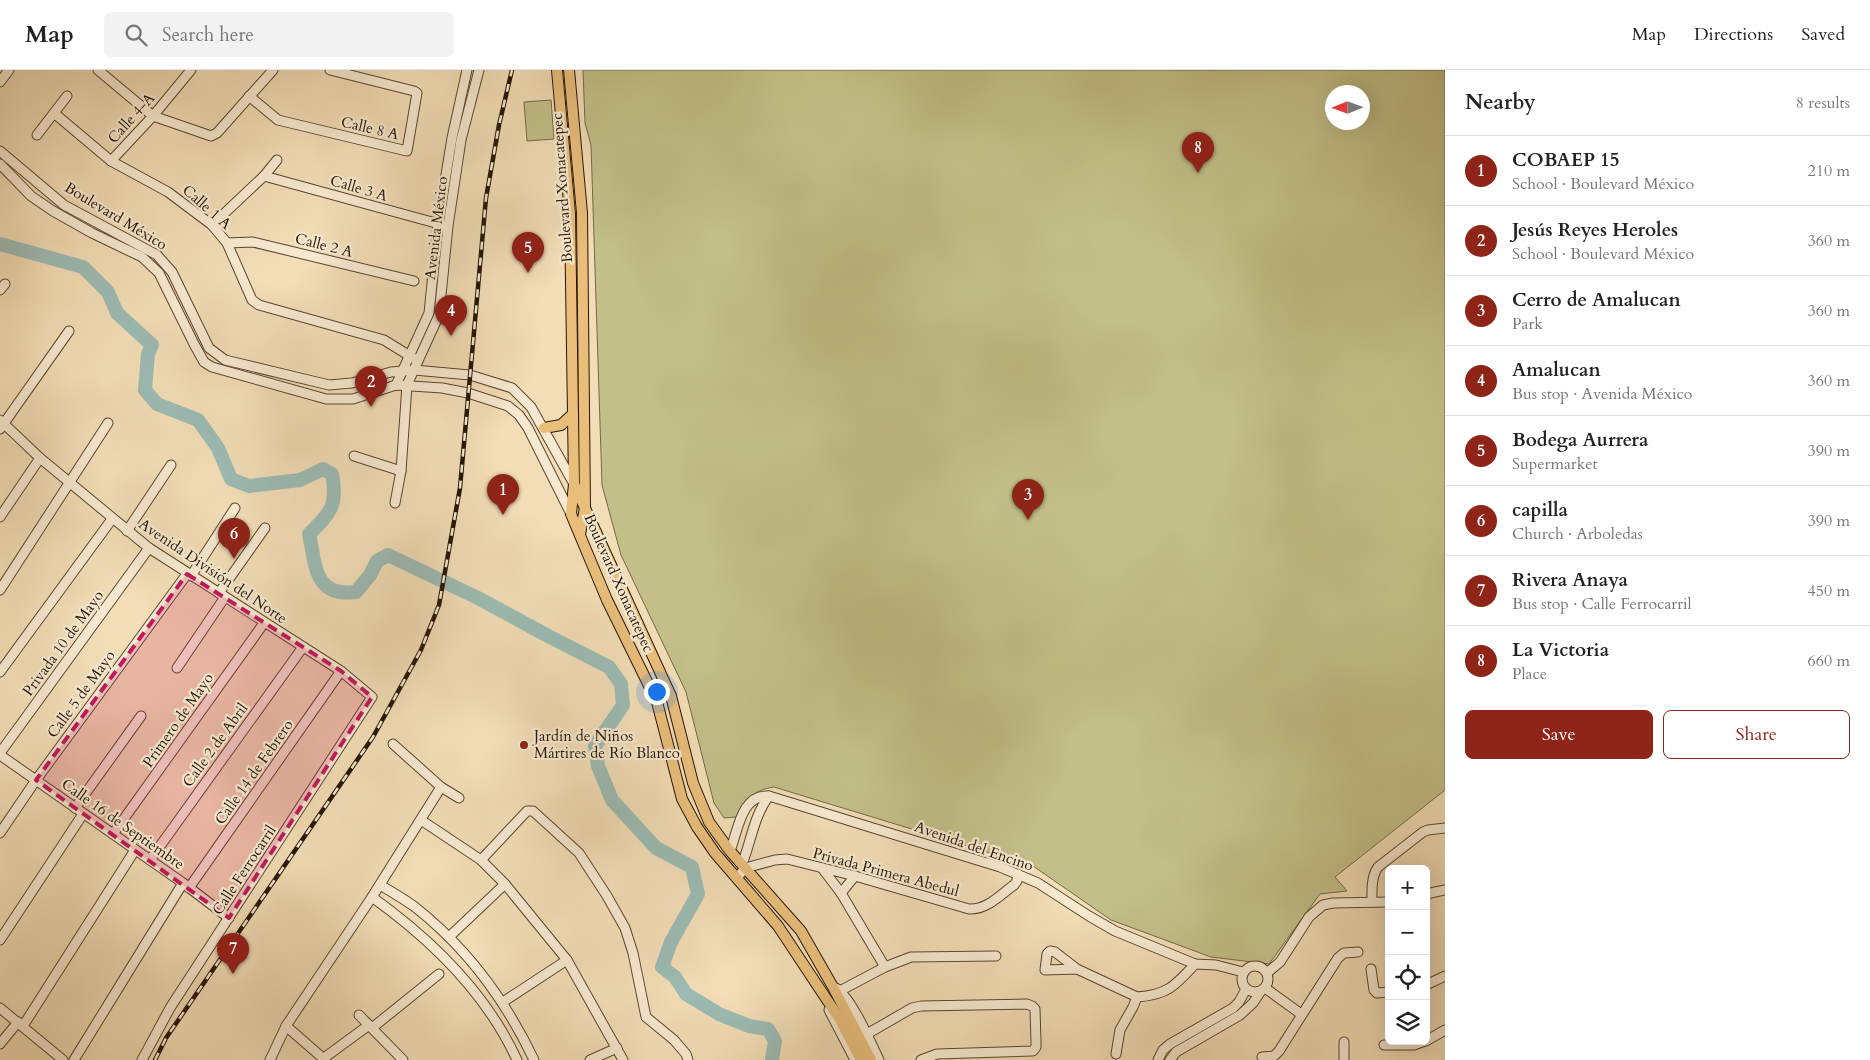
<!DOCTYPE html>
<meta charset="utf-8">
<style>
body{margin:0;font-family:Cardo,serif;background:#f2f2f2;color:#222}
.controls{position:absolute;right:15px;bottom:15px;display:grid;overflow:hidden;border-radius:8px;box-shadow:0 5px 20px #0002}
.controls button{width:45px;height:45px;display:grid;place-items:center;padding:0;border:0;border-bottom:1px solid #e0e0e0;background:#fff;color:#222;font:25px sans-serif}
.compass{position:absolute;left:1325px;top:15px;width:45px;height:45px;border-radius:50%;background:#fff;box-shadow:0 5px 20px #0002;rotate:269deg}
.you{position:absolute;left:656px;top:621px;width:18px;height:18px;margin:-12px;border:4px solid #fff;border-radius:50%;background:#1a73e8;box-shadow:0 0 0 8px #1a73e833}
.badge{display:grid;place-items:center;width:32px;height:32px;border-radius:50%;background:#8f2418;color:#fff;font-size:16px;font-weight:700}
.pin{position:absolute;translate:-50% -41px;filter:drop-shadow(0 1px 2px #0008)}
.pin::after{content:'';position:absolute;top:26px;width:18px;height:15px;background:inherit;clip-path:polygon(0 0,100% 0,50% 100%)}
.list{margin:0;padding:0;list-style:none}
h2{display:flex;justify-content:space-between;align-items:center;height:65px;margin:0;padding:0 20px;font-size:21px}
h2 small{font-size:16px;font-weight:400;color:#767676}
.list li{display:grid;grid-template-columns:32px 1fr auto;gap:15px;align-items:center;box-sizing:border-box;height:70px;padding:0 20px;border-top:1px solid #e0e0e0}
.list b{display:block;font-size:19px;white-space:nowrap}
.list p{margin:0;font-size:16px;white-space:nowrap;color:#767676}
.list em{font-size:16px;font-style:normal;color:#767676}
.actions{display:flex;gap:10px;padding:15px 20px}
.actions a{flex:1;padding:11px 0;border:1px solid #8f2418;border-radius:8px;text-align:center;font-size:18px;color:#8f2418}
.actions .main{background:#8f2418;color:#fff}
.icon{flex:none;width:28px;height:28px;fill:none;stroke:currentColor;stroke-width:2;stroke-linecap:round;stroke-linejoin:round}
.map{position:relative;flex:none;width:1445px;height:990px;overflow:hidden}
header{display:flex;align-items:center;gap:30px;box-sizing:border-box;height:70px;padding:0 25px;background:#fff;border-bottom:1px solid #e0e0e0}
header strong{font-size:24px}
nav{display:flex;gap:28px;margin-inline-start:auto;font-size:18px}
.search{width:350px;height:45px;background:#f2f2f2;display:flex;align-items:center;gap:12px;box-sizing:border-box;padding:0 18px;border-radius:8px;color:#767676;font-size:19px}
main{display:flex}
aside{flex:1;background:#fff}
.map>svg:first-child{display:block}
.green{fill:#c2bf88;stroke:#746a46;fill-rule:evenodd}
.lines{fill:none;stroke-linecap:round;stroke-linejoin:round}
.river{stroke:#9cbbb4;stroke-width:14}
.minor-casing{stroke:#594731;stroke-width:11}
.major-casing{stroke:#261505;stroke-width:12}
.minor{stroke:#f7e9d0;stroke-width:9}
.major{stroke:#e9be7b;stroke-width:10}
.rail-casing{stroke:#261505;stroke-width:4.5}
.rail{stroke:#f7e9d0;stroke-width:2.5;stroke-dasharray:8;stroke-linecap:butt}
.marked{fill:#c2185b;fill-opacity:0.2;stroke:#c2185b;stroke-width:4;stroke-dasharray:10 6;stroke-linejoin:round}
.poi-dot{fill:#8f2418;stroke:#f7e9d0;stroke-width:2}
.labels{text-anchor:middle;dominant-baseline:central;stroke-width:4.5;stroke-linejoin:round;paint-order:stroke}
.street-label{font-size:15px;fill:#261505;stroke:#f7e9d0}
.poi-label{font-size:15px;fill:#261505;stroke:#f7e9d0;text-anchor:start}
</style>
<header>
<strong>Map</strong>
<div class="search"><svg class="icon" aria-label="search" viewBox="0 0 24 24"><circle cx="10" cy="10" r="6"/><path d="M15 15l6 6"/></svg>Search here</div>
<nav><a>Map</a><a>Directions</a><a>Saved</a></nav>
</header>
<main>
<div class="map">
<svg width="1445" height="990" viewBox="0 0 1445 990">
<rect width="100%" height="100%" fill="#f2ddb6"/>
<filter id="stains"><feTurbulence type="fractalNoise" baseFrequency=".004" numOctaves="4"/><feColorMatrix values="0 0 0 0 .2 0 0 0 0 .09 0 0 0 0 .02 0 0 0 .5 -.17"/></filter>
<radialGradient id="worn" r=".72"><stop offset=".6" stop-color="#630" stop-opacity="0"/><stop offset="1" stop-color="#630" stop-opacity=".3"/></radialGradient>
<g class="green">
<path d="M583 0H1445V720L1335 807 1347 821 1320 824 1269 894 1211 887 1111 850 1033 796 774 717C753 720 747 729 736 747L724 748 714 733 686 622 621 485 602 415 591 75 585 53ZM1332 22H1362V52H1332Z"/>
<path d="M551 30 554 69 527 71 524 32Z"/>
</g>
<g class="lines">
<path class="river" d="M0 174 83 197 108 222 117 243 152 275 148 284 145 320 157 334 198 350 218 378 231 409 249 416 300 410 323 399 332 404C338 435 331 443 309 464 316 496 314 527 356 522L370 505 377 491 388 485 478 528 550 567 609 597 621 614 623 635 595 676 598 696 612 730 656 778 692 797 698 824 671 872 662 897 675 907 686 924 719 944 749 956 768 959 775 971 772 990"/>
<defs>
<g id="minor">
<path d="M98 0 153 46 211 66 217 63 273 0"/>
<path d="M0 12 9 0"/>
<path d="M249 26 278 50 407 81 417 23 414 21 330 0"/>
<path d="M54 43 111 91 168 122 212 155 227 173 252 230 259 235 384 270 418 291"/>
<path d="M37 65 67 26"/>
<path d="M0 81 64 135 157 185 172 202 209 278 225 290 329 315 352 313 391 302 414 300 470 305 512 318 531 337 574 414"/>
<path d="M111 91 153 46 191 0"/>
<path d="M0 94 31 126 53 141 92 163 142 187 159 203 194 274 204 292 212 297 326 329H353L396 315 442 318 468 323 508 336 519 345 528 358 571 444"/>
<path d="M264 106 443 155"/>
<path d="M212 155 264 106 277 90"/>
<path d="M227 173 253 172 414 211"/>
<path d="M0 220 5 214"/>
<path d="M396 315 429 243 438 154 452 68 467 0"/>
<path d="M0 350 40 388 149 478 341 601 372 627 170 938 142 990"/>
<path d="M0 359 69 261"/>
<path d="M354 386 401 401"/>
<path d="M395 433 401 401 407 315 439 245 448 156 461 70 479 0"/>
<path d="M0 447 40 388"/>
<path d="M127 461 171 395"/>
<path d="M191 506 235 438"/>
<path d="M0 520 108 353"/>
<path d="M219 523 265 458"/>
<path d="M177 598 225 527"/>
<path d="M0 602 112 449"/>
<path d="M393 674 441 717 459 728"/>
<path d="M0 683 149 478"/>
<path d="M0 685 183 813 229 848"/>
<path d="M75 738 141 646"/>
<path d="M421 750 481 790 505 814 567 890 623 990"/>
<path d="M0 763 36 710 187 504"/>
<path d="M113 764 264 553"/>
<path d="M730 781C738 761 741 724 769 726L1000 797 1038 813 1089 846 1115 861 1137 870 1195 894 1216 895 1243 902"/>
<path d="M150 790 303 577"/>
<path d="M481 790 527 741H533L579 783 607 826 625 858 633 883 646 947 674 970 686 984 688 990"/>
<path d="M742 794C751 772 754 745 769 726"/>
<path d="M822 798 841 823 885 897"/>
<path d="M737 808 745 798 775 790 787 789 855 806 969 839C987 840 1000 825 1014 815L1017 811 1018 804"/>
<path d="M380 815C392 822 404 829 415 837 467 878 506 931 534 990"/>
<path d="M189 818 341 601"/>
<path d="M841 823 855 806"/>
<path d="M1426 824 1445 820"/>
<path d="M372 827C432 870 486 922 517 990"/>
<path d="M1372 832C1372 820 1371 807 1378 797L1423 762 1428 760 1445 758"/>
<path d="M449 867 505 814"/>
<path d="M0 870 83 744"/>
<circle cx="1255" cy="909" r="13"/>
<path d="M1077 899 1045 900 1047 884 1050 881 1055 882 1077 899 1137 927"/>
<path d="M1371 899 1374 920 1377 923 1389 922"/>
<path d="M1267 903 1280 892 1309 847 1323 835 1333 833 1389 832"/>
<path d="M1426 915 1445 906"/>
<path d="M836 918C851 927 871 973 879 990"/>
<path d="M1265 918 1301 944"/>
<path d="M836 923 885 897 911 887 996 886"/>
<path d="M503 932 567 890"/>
<path d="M0 938 63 990"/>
<path d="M829 940 855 990"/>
<path d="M359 945 403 990"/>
<path d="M23 956 135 780"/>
<path d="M286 956 325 990"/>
<path d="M372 958 439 904"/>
<path d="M867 964 912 938 921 936 1027 934 1032 936 1035 939 1036 972V977L1033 981 937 984 921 990"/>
<path d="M1426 971 1445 960"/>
<path d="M0 974 18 952"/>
<path d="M1384 975H1414L1425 971"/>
<path d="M1116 984 1120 960 1133 937 1137 927C1167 925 1175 916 1195 894"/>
<path d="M1262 987 1274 986 1279 981 1338 888 1344 883 1358 882"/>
<path d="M324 988 369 955"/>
<path d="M74 990 183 813"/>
<path d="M270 990 286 956 372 827 441 717"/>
<path d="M590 990 617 978"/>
<path d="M1158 990 1163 980 1170 974 1233 938 1239 932 1246 919"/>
<path d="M1170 990 1176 982 1240 945 1253 933 1261 921"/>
<path d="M1344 990V972"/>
</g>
<g id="major">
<path d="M557 0 570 144 574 414 571 444 607 530 657 632 682 729 697 757 715 783 778 856 839 948 861 990"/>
<path d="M569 0 582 143 585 438 580 464"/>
<path d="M544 358 561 355 573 344"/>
<path d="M574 414 671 626 693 713 709 752 730 781 801 861 833 917 871 990"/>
</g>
</defs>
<use href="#minor" class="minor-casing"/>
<use href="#major" class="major-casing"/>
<use href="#minor" class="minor"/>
<use href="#major" class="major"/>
<defs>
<path id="rail" d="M155 990 166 968 373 667 421 580 439 535 460 418 486 128 499 55 512 0"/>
</defs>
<use href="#rail" class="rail-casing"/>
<use href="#rail" class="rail"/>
</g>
<path class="marked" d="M187 504 341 601 372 627 229 848 36 710Z"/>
<circle class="poi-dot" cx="524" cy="675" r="5"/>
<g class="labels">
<g class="street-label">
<text transform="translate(131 48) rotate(-48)">Calle 4-A</text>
<text transform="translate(370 58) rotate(13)">Calle 8 A</text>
<text transform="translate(359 118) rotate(16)">Calle 3 A</text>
<text transform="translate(562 118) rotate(-94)">Boulevard Xonacatepec</text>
<text transform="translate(207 137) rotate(41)">Calle 1 A</text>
<text transform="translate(116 146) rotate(31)">Boulevard México</text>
<text transform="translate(436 158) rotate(-83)">Avenida México</text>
<text transform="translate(324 175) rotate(14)">Calle 2 A</text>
<text transform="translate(213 501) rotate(34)">Avenida División del Norte</text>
<text transform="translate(619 513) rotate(66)">Boulevard Xonacatepec</text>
<text transform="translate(63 573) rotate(-54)">Privada 10 de Mayo</text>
<text transform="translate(81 624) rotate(-54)">Calle 5 de Mayo</text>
<text transform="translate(178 650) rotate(-55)">Primero de Mayo</text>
<text transform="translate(215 675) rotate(-54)">Calle 2 de Abril</text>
<text transform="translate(254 702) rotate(-55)">Calle 14 de Febrero</text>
<text transform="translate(123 754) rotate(35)">Calle 16 de Septiembre</text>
<text transform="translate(974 776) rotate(19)">Avenida del Encino</text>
<text transform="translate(244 800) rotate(-57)">Calle Ferrocarril</text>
<text transform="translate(886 802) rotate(15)">Privada Primera Abedul</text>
</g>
<g class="poi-label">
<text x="534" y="666">Jardín de Niños<tspan x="534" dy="17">Mártires de Río Blanco</tspan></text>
</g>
</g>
<rect width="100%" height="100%" filter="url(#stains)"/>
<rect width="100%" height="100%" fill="url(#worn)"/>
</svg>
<div class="controls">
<button>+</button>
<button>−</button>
<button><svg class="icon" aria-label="locate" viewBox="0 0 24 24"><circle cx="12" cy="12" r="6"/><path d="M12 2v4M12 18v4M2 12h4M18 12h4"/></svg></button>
<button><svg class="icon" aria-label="layers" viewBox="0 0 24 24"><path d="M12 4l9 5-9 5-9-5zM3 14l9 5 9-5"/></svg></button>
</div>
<svg class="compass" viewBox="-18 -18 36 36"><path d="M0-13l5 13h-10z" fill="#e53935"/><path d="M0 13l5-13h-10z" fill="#767676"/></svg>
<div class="you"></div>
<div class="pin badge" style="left:503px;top:445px">1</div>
<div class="pin badge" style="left:371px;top:337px">2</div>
<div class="pin badge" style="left:1028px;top:450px">3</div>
<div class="pin badge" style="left:451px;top:266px">4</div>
<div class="pin badge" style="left:528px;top:203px">5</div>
<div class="pin badge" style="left:234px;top:489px">6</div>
<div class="pin badge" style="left:233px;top:904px">7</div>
<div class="pin badge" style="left:1198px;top:103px">8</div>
</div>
<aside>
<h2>Nearby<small>8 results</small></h2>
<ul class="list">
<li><span class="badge">1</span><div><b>COBAEP 15</b><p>School · Boulevard México</p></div><em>210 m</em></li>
<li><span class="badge">2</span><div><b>Jesús Reyes Heroles</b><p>School · Boulevard México</p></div><em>360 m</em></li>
<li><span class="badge">3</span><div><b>Cerro de Amalucan</b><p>Park</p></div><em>360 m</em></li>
<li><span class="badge">4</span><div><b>Amalucan</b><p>Bus stop · Avenida México</p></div><em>360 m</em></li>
<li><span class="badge">5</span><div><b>Bodega Aurrera</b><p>Supermarket</p></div><em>390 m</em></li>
<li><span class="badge">6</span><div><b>capilla</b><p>Church · Arboledas</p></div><em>390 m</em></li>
<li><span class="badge">7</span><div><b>Rivera Anaya</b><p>Bus stop · Calle Ferrocarril</p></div><em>450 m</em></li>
<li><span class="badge">8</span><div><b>La Victoria</b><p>Place</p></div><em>660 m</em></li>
</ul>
<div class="actions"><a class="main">Save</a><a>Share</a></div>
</aside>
</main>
